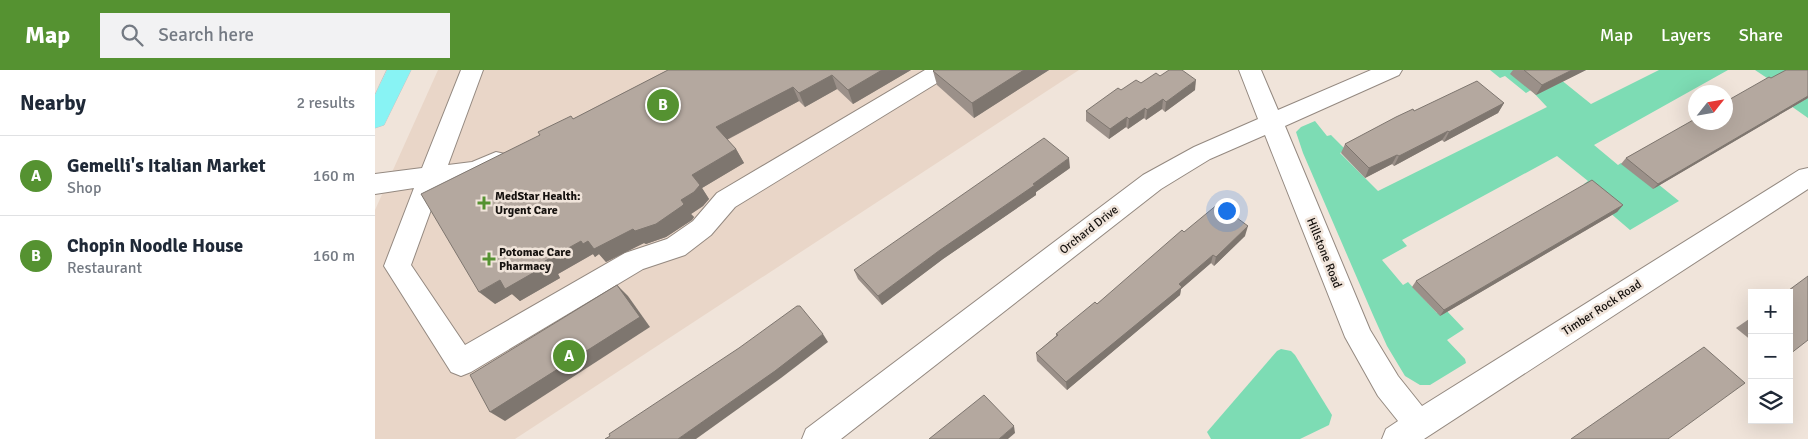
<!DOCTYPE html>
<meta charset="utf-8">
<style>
body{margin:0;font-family:Signika,sans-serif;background:#f2f2f3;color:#1f2937}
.controls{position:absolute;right:15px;bottom:15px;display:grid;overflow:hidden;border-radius:0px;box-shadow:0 5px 20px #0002}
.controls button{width:45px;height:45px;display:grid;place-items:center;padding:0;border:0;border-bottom:1px solid #e0e1e3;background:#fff;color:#1f2937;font:25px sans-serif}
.compass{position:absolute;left:1313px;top:15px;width:45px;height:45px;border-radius:50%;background:#fff;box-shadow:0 5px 20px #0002;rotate:59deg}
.you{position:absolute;left:851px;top:140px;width:18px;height:18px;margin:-12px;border:4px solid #fff;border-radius:50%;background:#1a73e8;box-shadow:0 0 0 8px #1a73e833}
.badge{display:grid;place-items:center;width:32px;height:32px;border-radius:50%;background:#559231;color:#fff;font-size:16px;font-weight:700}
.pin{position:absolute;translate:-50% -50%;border:2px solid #fff;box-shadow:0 1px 5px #0006}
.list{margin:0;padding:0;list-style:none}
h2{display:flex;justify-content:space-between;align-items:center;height:65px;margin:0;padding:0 20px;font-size:21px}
h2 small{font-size:16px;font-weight:400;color:#747a83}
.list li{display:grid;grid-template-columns:32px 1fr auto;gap:15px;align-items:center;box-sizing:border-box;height:80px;padding:0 20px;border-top:1px solid #e0e1e3}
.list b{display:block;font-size:19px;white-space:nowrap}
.list p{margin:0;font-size:16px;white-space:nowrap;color:#747a83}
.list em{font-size:16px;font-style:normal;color:#747a83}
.icon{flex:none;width:28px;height:28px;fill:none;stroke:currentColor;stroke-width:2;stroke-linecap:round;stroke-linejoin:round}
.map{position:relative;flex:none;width:1433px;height:369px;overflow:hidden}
header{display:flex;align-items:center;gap:30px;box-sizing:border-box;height:70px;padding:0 25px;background:#559231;color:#fff}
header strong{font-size:24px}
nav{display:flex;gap:28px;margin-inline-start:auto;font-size:18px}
.search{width:350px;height:45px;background:#f2f2f3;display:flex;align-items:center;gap:12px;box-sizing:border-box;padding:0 18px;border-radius:0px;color:#747a83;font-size:19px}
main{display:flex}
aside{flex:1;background:#fff}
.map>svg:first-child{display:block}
.built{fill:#e9d6c8}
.green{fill:#7ddcb4}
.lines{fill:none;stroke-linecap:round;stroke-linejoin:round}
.minor-casing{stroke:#948980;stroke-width:2}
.major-casing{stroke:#c7c6c5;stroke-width:1}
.minor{fill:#fff;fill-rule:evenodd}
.major{fill:#88f3f4;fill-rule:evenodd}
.wall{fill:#9b9089}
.shaded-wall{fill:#7e766f}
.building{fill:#b4a89f;stroke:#7e766f}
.poi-dot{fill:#559231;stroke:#f0e4da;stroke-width:2}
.labels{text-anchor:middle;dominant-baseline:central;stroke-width:5;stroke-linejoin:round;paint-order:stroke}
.poi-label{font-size:12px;font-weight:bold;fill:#16120f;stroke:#f0e4da;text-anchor:start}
.street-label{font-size:12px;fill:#16120f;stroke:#f0e4da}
</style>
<header>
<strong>Map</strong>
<div class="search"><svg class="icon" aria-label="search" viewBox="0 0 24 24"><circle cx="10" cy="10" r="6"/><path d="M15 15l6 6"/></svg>Search here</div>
<nav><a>Map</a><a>Layers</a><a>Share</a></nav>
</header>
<main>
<aside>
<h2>Nearby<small>2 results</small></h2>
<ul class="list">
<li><span class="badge">A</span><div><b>Gemelli's Italian Market</b><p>Shop</p></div><em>160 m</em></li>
<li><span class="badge">B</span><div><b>Chopin Noodle House</b><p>Restaurant</p></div><em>160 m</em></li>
</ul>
</aside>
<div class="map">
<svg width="1433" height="369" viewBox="0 0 1433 369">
<rect width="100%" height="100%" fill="#f0e4da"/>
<path class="built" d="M63 0H704L140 369H0V140Z"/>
<g class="green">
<path d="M1115 0H1181L1180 5 1216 34 1284 0H1353L1219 75 1243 95 1246 93 1277 117 1283 114 1304 131 1255 160 1234 142 1239 139 1209 114 1213 111 1182 86 1027 170 1032 176 1007 190 1028 215 1033 212 1062 243 1070 239 1089 259 1072 270 1090 289 1091 293 1055 315H1045L1030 306 1012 276 998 245 928 83 921 62 926 57 940 51 952 66 956 65 971 80 965 83 1003 121 1172 37 1156 20 1151 23 1130 6 1125 8Z"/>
<path d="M1380 0H1427L1433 4V48L1416 36 1395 10Z"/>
<path d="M906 279 916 281 920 285 957 345 954 355 925 369H836L832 362 902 281Z"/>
</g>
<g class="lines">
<defs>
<g id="minor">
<path d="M86 0H108L73 95 97 92 121 82 130 84 133 91C122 112 86 112 65 115L36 195 90 275 250 183 292 169 318 151 342 123 550 0H578L575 5 360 137 336 165 310 185 268 199 96 302 86 306 76 302 9 196 39 118 0 124V104L47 98Z"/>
<path d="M864 0H886L903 40 996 0H1027L1024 5 910 56 995 260 1023 306 1047 336 1424 100 1433 98V119L1049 369H1007L1011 359 1023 351 1003 326 970 267 890 65 835 89 786 119 466 369H427L431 359 768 105 819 77 883 49Z"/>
</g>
<path id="major" d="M12 0H36L9 55 0 58V25Z"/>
</defs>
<use href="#minor" class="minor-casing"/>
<use href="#major" class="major-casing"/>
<use href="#minor" class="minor"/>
<use href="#major" class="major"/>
</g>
<g class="wall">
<path d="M293 0H536L478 34 462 19 430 37 424 31 352 70 361 79 369 93 327 118 334 129 328 136 316 144 319 147 317 150 291 167 271 174 269 173 231 192 224 184 220 187 218 184 183 204 185 208 145 231 137 224 120 234 198 49Z"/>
<path d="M674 0 599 48 562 15 558 1Z"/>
<path d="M1138 0H1211L1161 25 1135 4Z"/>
<path d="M1433 0V28L1278 119 1246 94 1251 88 1396 8Z"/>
<path d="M785 6 820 20 790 42 787 39 771 50 769 48 753 59 751 57 734 69 711 51V41L746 20Z"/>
<path d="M1129 33 1123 43 1069 72 1067 70 1019 96 1017 94 990 108 966 83 970 74 1039 41Z"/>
<path d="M695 98 661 122V125L568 189 507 235 483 209 479 200Z"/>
<path d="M1248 135 1242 142 1065 246 1037 217 1041 211Z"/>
<path d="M809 162 870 166 839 196 836 193 806 219 805 225 692 320 662 291 661 283 681 266V264L722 234Z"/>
<path d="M1377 247V271L1361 258Z"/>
</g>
<g class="shaded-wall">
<path d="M507 0H536L478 34 473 20Z"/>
<path d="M649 0H674L599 48 597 33Z"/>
<path d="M1197 0H1211L1161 25 1167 15Z"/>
<path d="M457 5 462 19 430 37 424 23Z"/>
<path d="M821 10 820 20 790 42 791 32Z"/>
<path d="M418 17 424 31 349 71 341 57Z"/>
<path d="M1433 26V28L1278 119 1283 114Z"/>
<path d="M788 29 787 39 771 50 772 40Z"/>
<path d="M1129 33 1123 43 1069 72 1074 62Z"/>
<path d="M770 38 769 48 753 59 754 49Z"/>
<path d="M752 47 751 57 734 69 735 59Z"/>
<path d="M1073 61 1067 70 1019 96 1024 86Z"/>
<path d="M361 79 369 93 327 118 334 129 328 136 316 144 319 147 317 150 291 167 271 174 269 173 231 192 224 184 220 187 218 184 183 204 185 208 145 231 137 224 120 234 104 222 125 210 170 191 206 171H213L258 159 306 130 317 105Z"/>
<path d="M1022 85 1017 94 990 108 994 98Z"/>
<path d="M694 88 695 98 661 122V125L568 189 507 235 503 226 565 180Z"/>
<path d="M1248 135 1242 142 1065 246 1069 240Z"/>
<path d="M873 156 870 166 839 196 841 187Z"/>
<path d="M838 185 836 193 806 219 805 225 692 320 691 312Z"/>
<path d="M242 215 253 226 275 257 130 351 115 342Z"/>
<path d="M448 264 453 272 406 308 321 369H303Z"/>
<path d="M639 356 640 363 633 369H624Z"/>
</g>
<g class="building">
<path d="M293 0H507L473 20 457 5 424 23 418 17 341 57 361 79 317 105 325 115 319 122 306 130 309 134 307 136 281 154 260 161 258 159 219 179 213 171 208 174 206 171 170 191 172 195 130 219 125 210 104 222 46 124 165 65 163 62 196 46 198 49Z"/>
<path d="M559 0H649L597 33 558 1Z"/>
<path d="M794 0H807L821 10 791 32 788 29 772 40 770 38 754 49 752 47 735 59 711 41 743 18 746 20 761 10 766 13 781 3 785 6Z"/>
<path d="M1149 0H1197L1167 15Z"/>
<path d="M1411 0H1433V26L1283 114 1251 88 1320 49V52H1350V32L1394 7 1396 8Z"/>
<path d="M1102 11 1129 33 1074 62 1073 61 1024 86 1022 85 994 98 970 74 1021 47 1038 39 1039 41Z"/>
<path d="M669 68 694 88 658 114 660 115 565 180 503 226 479 200Z"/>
<path d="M1217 110 1248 135 1069 240 1041 211Z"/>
<path d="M843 134 873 156 841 187 838 185 804 214 807 217 691 312 661 283 683 265 681 264 720 232 722 234 807 160 809 162Z"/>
<path d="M1433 206V270L1415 284 1414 283V223H1410Z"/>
<path d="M242 215 265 247 115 342 95 305Z"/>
<path d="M422 236H425L448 264 400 301 303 369H230L235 366 234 364 364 278Z"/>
<path d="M1377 247V253L1373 250Z"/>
<path d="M1329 277 1370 313 1293 369H1196Z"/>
<path d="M609 325 639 356 624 369H554Z"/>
</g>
<g class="poi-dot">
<path d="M106.5 125.5h5v5h5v5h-5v5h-5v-5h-5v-5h5z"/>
<path d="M111.5 181.5h5v5h5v5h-5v5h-5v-5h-5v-5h5z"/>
</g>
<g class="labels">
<g class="poi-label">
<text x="120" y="126">MedStar Health:<tspan x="120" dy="14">Urgent Care</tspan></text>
<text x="124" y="182">Potomac Care<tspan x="124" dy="14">Pharmacy</tspan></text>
</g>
<g class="street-label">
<text transform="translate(714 160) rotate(-38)">Orchard Drive</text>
<text transform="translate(949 183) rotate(68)">Hillstone Road</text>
<text transform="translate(1227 238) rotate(-33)">Timber Rock Road</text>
</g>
</g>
</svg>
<div class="controls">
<button>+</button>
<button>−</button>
<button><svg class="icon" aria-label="layers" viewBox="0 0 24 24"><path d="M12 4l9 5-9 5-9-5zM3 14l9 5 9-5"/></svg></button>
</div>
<svg class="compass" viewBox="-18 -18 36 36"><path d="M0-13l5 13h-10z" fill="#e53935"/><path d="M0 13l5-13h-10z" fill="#747a83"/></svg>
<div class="you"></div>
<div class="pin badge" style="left:194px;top:286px">A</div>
<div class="pin badge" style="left:288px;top:35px">B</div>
</div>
</main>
